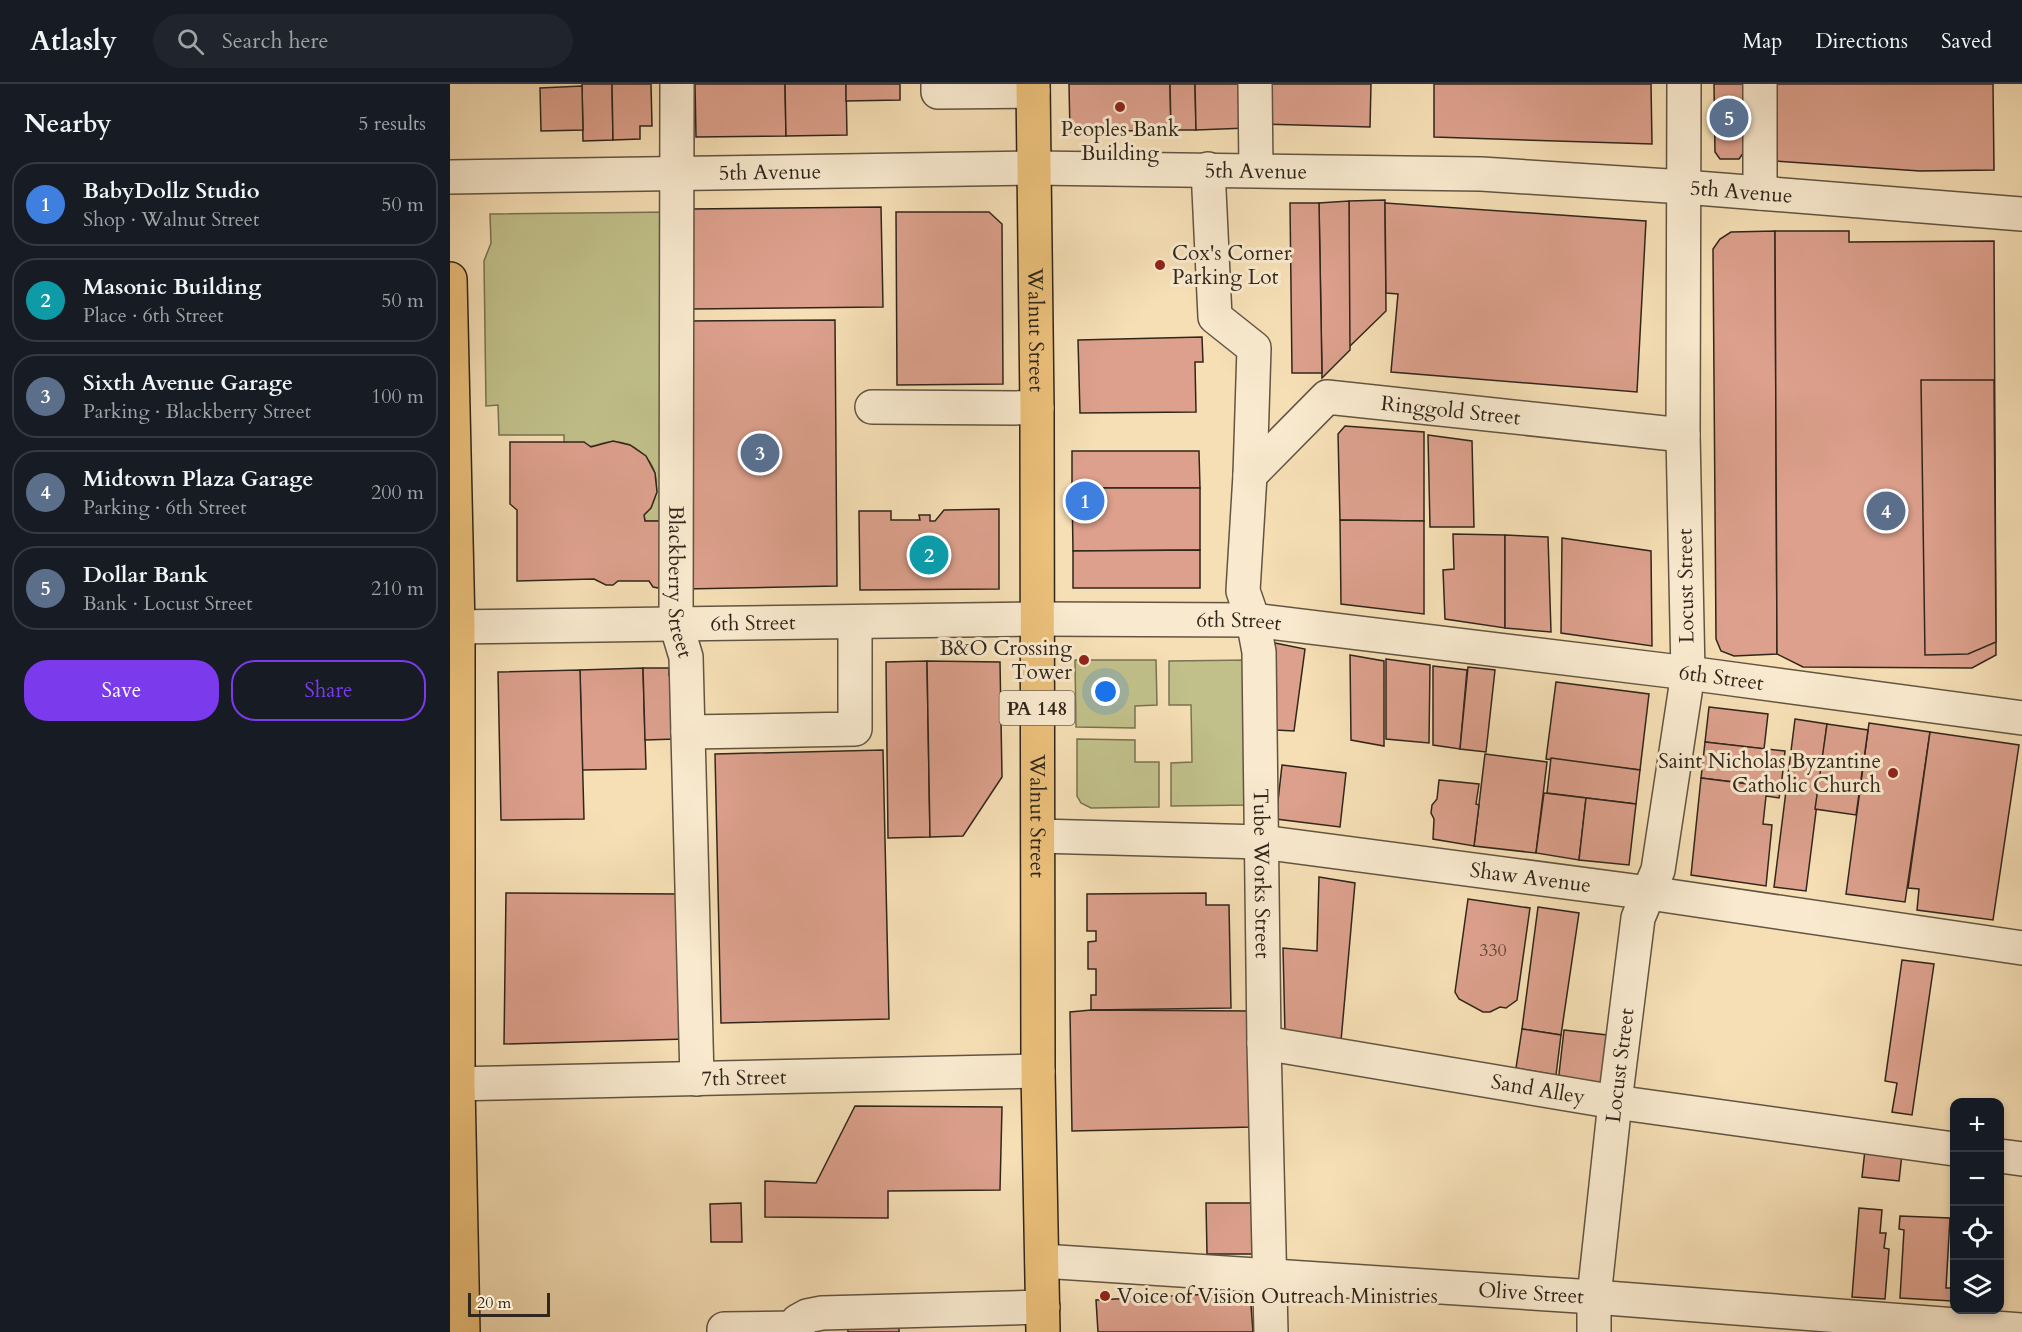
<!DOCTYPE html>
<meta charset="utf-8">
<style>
body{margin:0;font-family:Cardo,serif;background:#20242c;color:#f1f3f6}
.controls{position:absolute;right:18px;bottom:18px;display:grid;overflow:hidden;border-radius:12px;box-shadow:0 3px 9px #0003}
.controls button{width:54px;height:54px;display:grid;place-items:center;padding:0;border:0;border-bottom:2px solid #363941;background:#171b24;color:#f1f3f6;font:30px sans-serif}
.scale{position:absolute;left:18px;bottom:15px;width:82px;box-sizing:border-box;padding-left:6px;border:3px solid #30261b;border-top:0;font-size:16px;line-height:21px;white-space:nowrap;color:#30261b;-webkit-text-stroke:4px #f9eacf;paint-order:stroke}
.you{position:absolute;left:656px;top:608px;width:21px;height:21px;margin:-15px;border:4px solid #fff;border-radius:50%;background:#1a73e8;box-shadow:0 0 0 9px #1a73e833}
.badge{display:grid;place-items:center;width:39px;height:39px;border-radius:50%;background:#7c3aed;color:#fff;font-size:20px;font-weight:700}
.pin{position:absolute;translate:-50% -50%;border:3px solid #fff;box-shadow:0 2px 6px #0006}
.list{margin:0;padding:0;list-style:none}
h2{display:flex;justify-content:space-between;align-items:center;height:78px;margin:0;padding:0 24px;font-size:26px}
h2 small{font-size:20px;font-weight:400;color:#9ea1a6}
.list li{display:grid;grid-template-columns:39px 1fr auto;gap:18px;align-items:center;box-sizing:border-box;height:84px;margin:0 12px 12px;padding:0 12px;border:2px solid #363941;border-radius:24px}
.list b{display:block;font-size:22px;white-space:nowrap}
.list p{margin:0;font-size:20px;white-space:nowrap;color:#9ea1a6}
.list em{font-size:20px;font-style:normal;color:#9ea1a6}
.actions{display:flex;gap:12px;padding:18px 24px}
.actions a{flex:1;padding:14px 0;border:2px solid #7c3aed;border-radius:24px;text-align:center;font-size:21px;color:#7c3aed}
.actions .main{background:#7c3aed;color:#fff}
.icon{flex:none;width:33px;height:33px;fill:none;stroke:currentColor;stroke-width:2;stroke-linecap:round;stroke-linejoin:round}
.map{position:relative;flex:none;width:1572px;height:1248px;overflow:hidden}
header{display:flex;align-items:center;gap:36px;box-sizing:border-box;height:84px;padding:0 30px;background:#171b24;border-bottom:2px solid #363941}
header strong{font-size:28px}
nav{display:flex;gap:33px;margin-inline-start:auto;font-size:21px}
.search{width:420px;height:54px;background:#20242c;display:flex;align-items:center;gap:15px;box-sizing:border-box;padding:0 21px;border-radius:33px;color:#9ea1a6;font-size:22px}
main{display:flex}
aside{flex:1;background:#171b24}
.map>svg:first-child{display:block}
.green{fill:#c1c08a;stroke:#787352;stroke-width:1.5}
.building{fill:#dca08c;stroke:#30261b;stroke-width:1.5}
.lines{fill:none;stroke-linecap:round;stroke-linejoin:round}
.minor-casing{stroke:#625442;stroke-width:36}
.major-casing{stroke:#30261b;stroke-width:36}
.minor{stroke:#f9eacf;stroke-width:33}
.major{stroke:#ebc07a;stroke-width:33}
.poi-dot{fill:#8f2418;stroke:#f9eacf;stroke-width:2}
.labels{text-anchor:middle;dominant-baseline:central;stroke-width:6;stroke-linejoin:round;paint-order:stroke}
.number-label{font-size:18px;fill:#5b4437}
.shield{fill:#f9eacf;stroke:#6c6151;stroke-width:1.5}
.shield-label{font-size:20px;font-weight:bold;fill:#30261b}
.poi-label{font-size:21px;fill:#30261b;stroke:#f9eacf;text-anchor:start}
.street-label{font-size:21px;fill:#30261b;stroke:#f9eacf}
</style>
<header>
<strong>Atlasly</strong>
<div class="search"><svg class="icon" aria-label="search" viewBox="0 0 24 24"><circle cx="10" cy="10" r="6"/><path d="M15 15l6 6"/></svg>Search here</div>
<nav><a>Map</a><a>Directions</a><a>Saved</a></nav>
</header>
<main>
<aside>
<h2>Nearby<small>5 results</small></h2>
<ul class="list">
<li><span class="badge" style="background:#3f7fe0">1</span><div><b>BabyDollz Studio</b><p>Shop · Walnut Street</p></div><em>50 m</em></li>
<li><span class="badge" style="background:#0f9aa8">2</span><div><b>Masonic Building</b><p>Place · 6th Street</p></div><em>50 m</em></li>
<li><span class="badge" style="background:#5c6f8a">3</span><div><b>Sixth Avenue Garage</b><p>Parking · Blackberry Street</p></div><em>100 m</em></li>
<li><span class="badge" style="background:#5c6f8a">4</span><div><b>Midtown Plaza Garage</b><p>Parking · 6th Street</p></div><em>200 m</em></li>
<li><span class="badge" style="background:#5c6f8a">5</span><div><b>Dollar Bank</b><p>Bank · Locust Street</p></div><em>210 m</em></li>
</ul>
<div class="actions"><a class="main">Save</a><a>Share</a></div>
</aside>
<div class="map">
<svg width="1572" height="1248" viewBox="0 0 1572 1248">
<rect width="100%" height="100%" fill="#f6dfb5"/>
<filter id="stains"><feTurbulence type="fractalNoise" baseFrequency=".00333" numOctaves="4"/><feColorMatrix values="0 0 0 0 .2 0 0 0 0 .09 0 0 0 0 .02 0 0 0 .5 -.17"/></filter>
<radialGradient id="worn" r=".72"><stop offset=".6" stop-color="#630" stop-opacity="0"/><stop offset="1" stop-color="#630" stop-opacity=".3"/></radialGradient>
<g class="green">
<path d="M222 128 221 437H195L194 431C204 421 207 411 206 397 205 375 183 356 160 358 154 358 148 361 142 362 134 364 122 360 114 358V351H49L48 321 36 322 34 177 41 159 40 130Z"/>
<path d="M625 576H706L707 621 685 622V644L626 643Z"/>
<path d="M800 576 802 721 721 722V679L742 678 741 621H719V577Z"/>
<path d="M627 655 685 656V678H709V723L641 724 631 719 627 712Z"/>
</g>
<g class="building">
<path d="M132 0H162L163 56 133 57Z"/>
<path d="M162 0H201L202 42H190V55L163 56Z"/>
<path d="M245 0H335L336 52 246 53Z"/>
<path d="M335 0H396L397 51 336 52Z"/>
<path d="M396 0H450V16L396 17Z"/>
<path d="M619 0H720L721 46 620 48Z"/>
<path d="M720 0H745L746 46H721Z"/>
<path d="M745 0H796L797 44 746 46Z"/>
<path d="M815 0H921L920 43 814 40Z"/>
<path d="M984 0H1201L1202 60 984 53Z"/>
<path d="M1264 0H1293L1294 68 1289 75H1270L1265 68Z"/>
<path d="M1324 0H1543L1544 86 1470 87 1325 77Z"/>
<path d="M132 2 133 46 91 47 90 4Z"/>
<path d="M935 116 936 227 899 263V117Z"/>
<path d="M899 117 900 266 872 294 869 119Z"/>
<path d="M840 119H869L872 289H842Z"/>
<path d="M935 119 1196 137 1187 308 941 288 948 210 936 209Z"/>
<path d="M431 123 433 223 242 225 241 125Z"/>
<path d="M446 128H539L552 140 553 300 447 301Z"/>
<path d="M1325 147 1327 570 1284 572 1271 567 1266 555 1263 165 1270 155 1281 148Z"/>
<path d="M1325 147H1399V158L1544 157 1546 571 1522 584 1353 583 1327 570Z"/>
<path d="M385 236 387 502 235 505V237Z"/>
<path d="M752 253 753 278H745L746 328 630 329 628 256Z"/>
<path d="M1471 296H1544L1546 558 1518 570 1475 571Z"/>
<path d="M895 342 974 348V437L890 436 888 350Z"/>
<path d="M978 351 1022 357 1024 443H980Z"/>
<path d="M163 357 180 361 196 372 205 389 207 408 201 424 194 431 195 437H221L214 505 203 503 199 497H168L163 501H156L144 495 67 497V426L60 420V358H134L141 363Z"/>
<path d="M622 367H749L750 404H622Z"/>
<path d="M622 404H750V466L623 467Z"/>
<path d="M549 425V505L410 506 409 427H441V436H470L469 431H480V437H485L494 426Z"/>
<path d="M890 436 974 437V530L891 520Z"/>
<path d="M1003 450 1055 451V544L995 535 993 486 1004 485Z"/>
<path d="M1055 451 1098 453 1101 548 1055 544Z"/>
<path d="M1112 454 1201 467 1202 562 1111 549Z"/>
<path d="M750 466V504H623V467Z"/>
<path d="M825 559 855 565 844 647 826 646Z"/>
<path d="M900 571 934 577V662L901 656Z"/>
<path d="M936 575 980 581 979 659 936 655Z"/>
<path d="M477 577 480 753 438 754 436 578Z"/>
<path d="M477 577 550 578 552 693 513 752 480 753Z"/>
<path d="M983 582 1017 586 1010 665 983 661Z"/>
<path d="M1018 583 1045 586 1036 668 1010 665Z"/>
<path d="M193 584 196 685 132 686 130 586Z"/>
<path d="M193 584H219V591L225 590 226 655 195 656Z"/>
<path d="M130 586 134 735 51 736 48 588Z"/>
<path d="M1106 598 1199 610 1190 686 1096 675Z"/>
<path d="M1259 623 1318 630 1314 665 1255 658Z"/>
<path d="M1345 635 1377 640 1356 807 1324 803Z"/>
<path d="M1419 639 1480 648 1455 818 1396 810Z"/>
<path d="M1377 640 1418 646 1406 731 1365 725Z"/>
<path d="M1480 648 1569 661 1543 836 1467 826 1469 805 1458 804Z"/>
<path d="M1255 658 1335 667 1331 704 1251 694Z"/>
<path d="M433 666 439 935 271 939 265 670Z"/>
<path d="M1035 670 1097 678 1086 769 1024 762Z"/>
<path d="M1101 674 1190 686 1186 720 1097 709Z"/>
<path d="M832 681 896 689 890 743 826 735Z"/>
<path d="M1251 694 1331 704 1329 714 1316 712 1313 740 1322 741 1316 802 1241 791Z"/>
<path d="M989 696 1029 700 1026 720 1029 721 1024 762 983 755 984 735 981 729 982 721 987 715Z"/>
<path d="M1094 709 1136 714 1129 776 1086 769Z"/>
<path d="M1136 714 1186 720 1179 781 1129 776Z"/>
<path d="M869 793 905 799 891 957 835 949 833 864 867 867Z"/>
<path d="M56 809 230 810 236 955 54 960Z"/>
<path d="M756 809V821H779L781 924 641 926V911H646V885H638V858L646 857V847H637V810Z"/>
<path d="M1018 815 1080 824 1067 916 1056 924 1050 923 1040 928H1033L1009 915 1005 908Z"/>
<path d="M1088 823 1129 829 1111 951 1072 945Z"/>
<path d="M1452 876 1484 880 1462 1031 1442 1028 1447 999 1435 997Z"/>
<path d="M641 926 801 927 803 1043 622 1047 620 928Z"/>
<path d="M1072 945 1111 951 1106 991 1066 984Z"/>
<path d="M1114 946 1157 951 1151 1004 1108 999Z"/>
<path d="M405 1022 552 1023 550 1106 438 1107V1134L315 1133V1097L366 1099Z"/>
<path d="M1415 1066 1452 1070 1449 1097 1412 1093Z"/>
<path d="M291 1119 292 1158H261L260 1120Z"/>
<path d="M756 1119H804L805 1170H757Z"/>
<path d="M1409 1124 1432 1126 1430 1149H1436L1434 1164 1439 1165 1435 1215 1402 1213Z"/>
<path d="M1450 1132 1500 1134 1496 1204H1502V1217L1450 1214 1454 1146 1449 1145Z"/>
<path d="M800 1208 803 1248H648L646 1216Z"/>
<path d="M449 1238V1248H398L397 1239Z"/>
</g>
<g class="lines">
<defs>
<g id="minor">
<path id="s1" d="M227 0 226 540 236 573 247 995"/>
<path d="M488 0V8L583 7"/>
<path d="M805 0 806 86"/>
<path d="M1310 0V109"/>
<path id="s2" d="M758 85 765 233 804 264 800 391 793 507 803 536 809 568 814 959 821 1248"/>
<path id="s3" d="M0 93 584 84 1031 90 1234 103 1572 130"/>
<path d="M422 323 587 324"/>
<path id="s4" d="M800 391 877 313 1233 351"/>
<path id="s5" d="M0 543 587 535 803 536 1238 589 1572 634"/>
<path d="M238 648 405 645V538"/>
<path id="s6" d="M588 752 812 758 1199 809 1572 864"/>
<path id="s7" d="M814 959 1165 1018 1504 1065"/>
<path id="s8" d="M0 1000 588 987"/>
<path d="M1550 1072 1572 1075"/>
<path id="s9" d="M592 1177 1144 1213 1572 1246"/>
<path d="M274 1248V1245L348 1244"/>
<path d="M348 1248V1237L357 1232 372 1229 593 1223"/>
<path id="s10" d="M1144 1248V1213L1165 1018 1188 834 1208 786 1238 589 1233 351 1234 0"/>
</g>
<g id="major">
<path id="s11" d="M583 0 587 324 588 987 593 1248"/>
<path d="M0 195 8 543V1000L13 1248"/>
</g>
</defs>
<use href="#minor" class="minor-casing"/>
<use href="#major" class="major-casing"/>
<use href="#minor" class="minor"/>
<use href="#major" class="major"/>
</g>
<g class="poi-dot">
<circle cx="670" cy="23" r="6"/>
<circle cx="710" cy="181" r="6"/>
<circle cx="634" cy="576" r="6"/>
<circle cx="1443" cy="689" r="6"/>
<circle cx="655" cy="1212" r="6"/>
</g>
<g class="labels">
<g class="number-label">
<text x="1043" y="866">330</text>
</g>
<rect class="shield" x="549.5" y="607" width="75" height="34" rx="4.5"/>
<g class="shield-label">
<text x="587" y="624">PA 148</text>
</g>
<g class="poi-label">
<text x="670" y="45" text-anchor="middle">Peoples Bank<tspan x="670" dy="24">Building</tspan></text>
<text x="722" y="169">Cox's Corner<tspan x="722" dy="24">Parking Lot</tspan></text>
<text x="622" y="564" text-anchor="end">B&amp;O Crossing<tspan x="622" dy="24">Tower</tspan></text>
<text x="1431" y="677" text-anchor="end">Saint Nicholas Byzantine<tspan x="1431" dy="24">Catholic Church</tspan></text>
<text x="667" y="1212">Voice of Vision Outreach Ministries</text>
</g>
<g class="street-label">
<text stroke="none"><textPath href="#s3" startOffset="806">5th Avenue</textPath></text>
<text stroke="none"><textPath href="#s3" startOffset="320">5th Avenue</textPath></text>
<text stroke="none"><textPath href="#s3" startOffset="1292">5th Avenue</textPath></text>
<text stroke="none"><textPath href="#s11" startOffset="246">Walnut Street</textPath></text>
<text stroke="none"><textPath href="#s4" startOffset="234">Ringgold Street</textPath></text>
<text stroke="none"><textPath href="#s1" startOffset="498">Blackberry Street</textPath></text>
<text transform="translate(1236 502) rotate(-91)">Locust Street</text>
<text stroke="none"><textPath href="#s5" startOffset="789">6th Street</textPath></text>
<text stroke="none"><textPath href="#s5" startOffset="303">6th Street</textPath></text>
<text stroke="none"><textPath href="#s5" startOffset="1275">6th Street</textPath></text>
<text stroke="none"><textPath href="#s11" startOffset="732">Walnut Street</textPath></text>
<text stroke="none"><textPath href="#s2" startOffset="726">Tube Works Street</textPath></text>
<text stroke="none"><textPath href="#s6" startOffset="495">Shaw Avenue</textPath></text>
<text stroke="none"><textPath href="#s10" startOffset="268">Locust Street</textPath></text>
<text stroke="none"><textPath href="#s8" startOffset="294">7th Street</textPath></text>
<text stroke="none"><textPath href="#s7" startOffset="278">Sand Alley</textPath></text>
<text stroke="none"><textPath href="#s9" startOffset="490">Olive Street</textPath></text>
</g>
</g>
<rect width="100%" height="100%" filter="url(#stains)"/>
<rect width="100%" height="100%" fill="url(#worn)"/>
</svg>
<div class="controls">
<button>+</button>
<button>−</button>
<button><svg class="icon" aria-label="locate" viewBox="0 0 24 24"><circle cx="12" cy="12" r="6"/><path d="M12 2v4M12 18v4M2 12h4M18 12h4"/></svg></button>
<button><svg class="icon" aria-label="layers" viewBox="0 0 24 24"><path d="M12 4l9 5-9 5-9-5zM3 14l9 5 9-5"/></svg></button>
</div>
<div class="scale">20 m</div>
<div class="you"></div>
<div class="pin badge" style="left:635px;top:417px;background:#3f7fe0">1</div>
<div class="pin badge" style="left:479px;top:471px;background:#0f9aa8">2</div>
<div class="pin badge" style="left:310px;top:369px;background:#5c6f8a">3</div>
<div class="pin badge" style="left:1436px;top:427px;background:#5c6f8a">4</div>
<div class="pin badge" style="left:1279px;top:34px;background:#5c6f8a">5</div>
</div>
</main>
